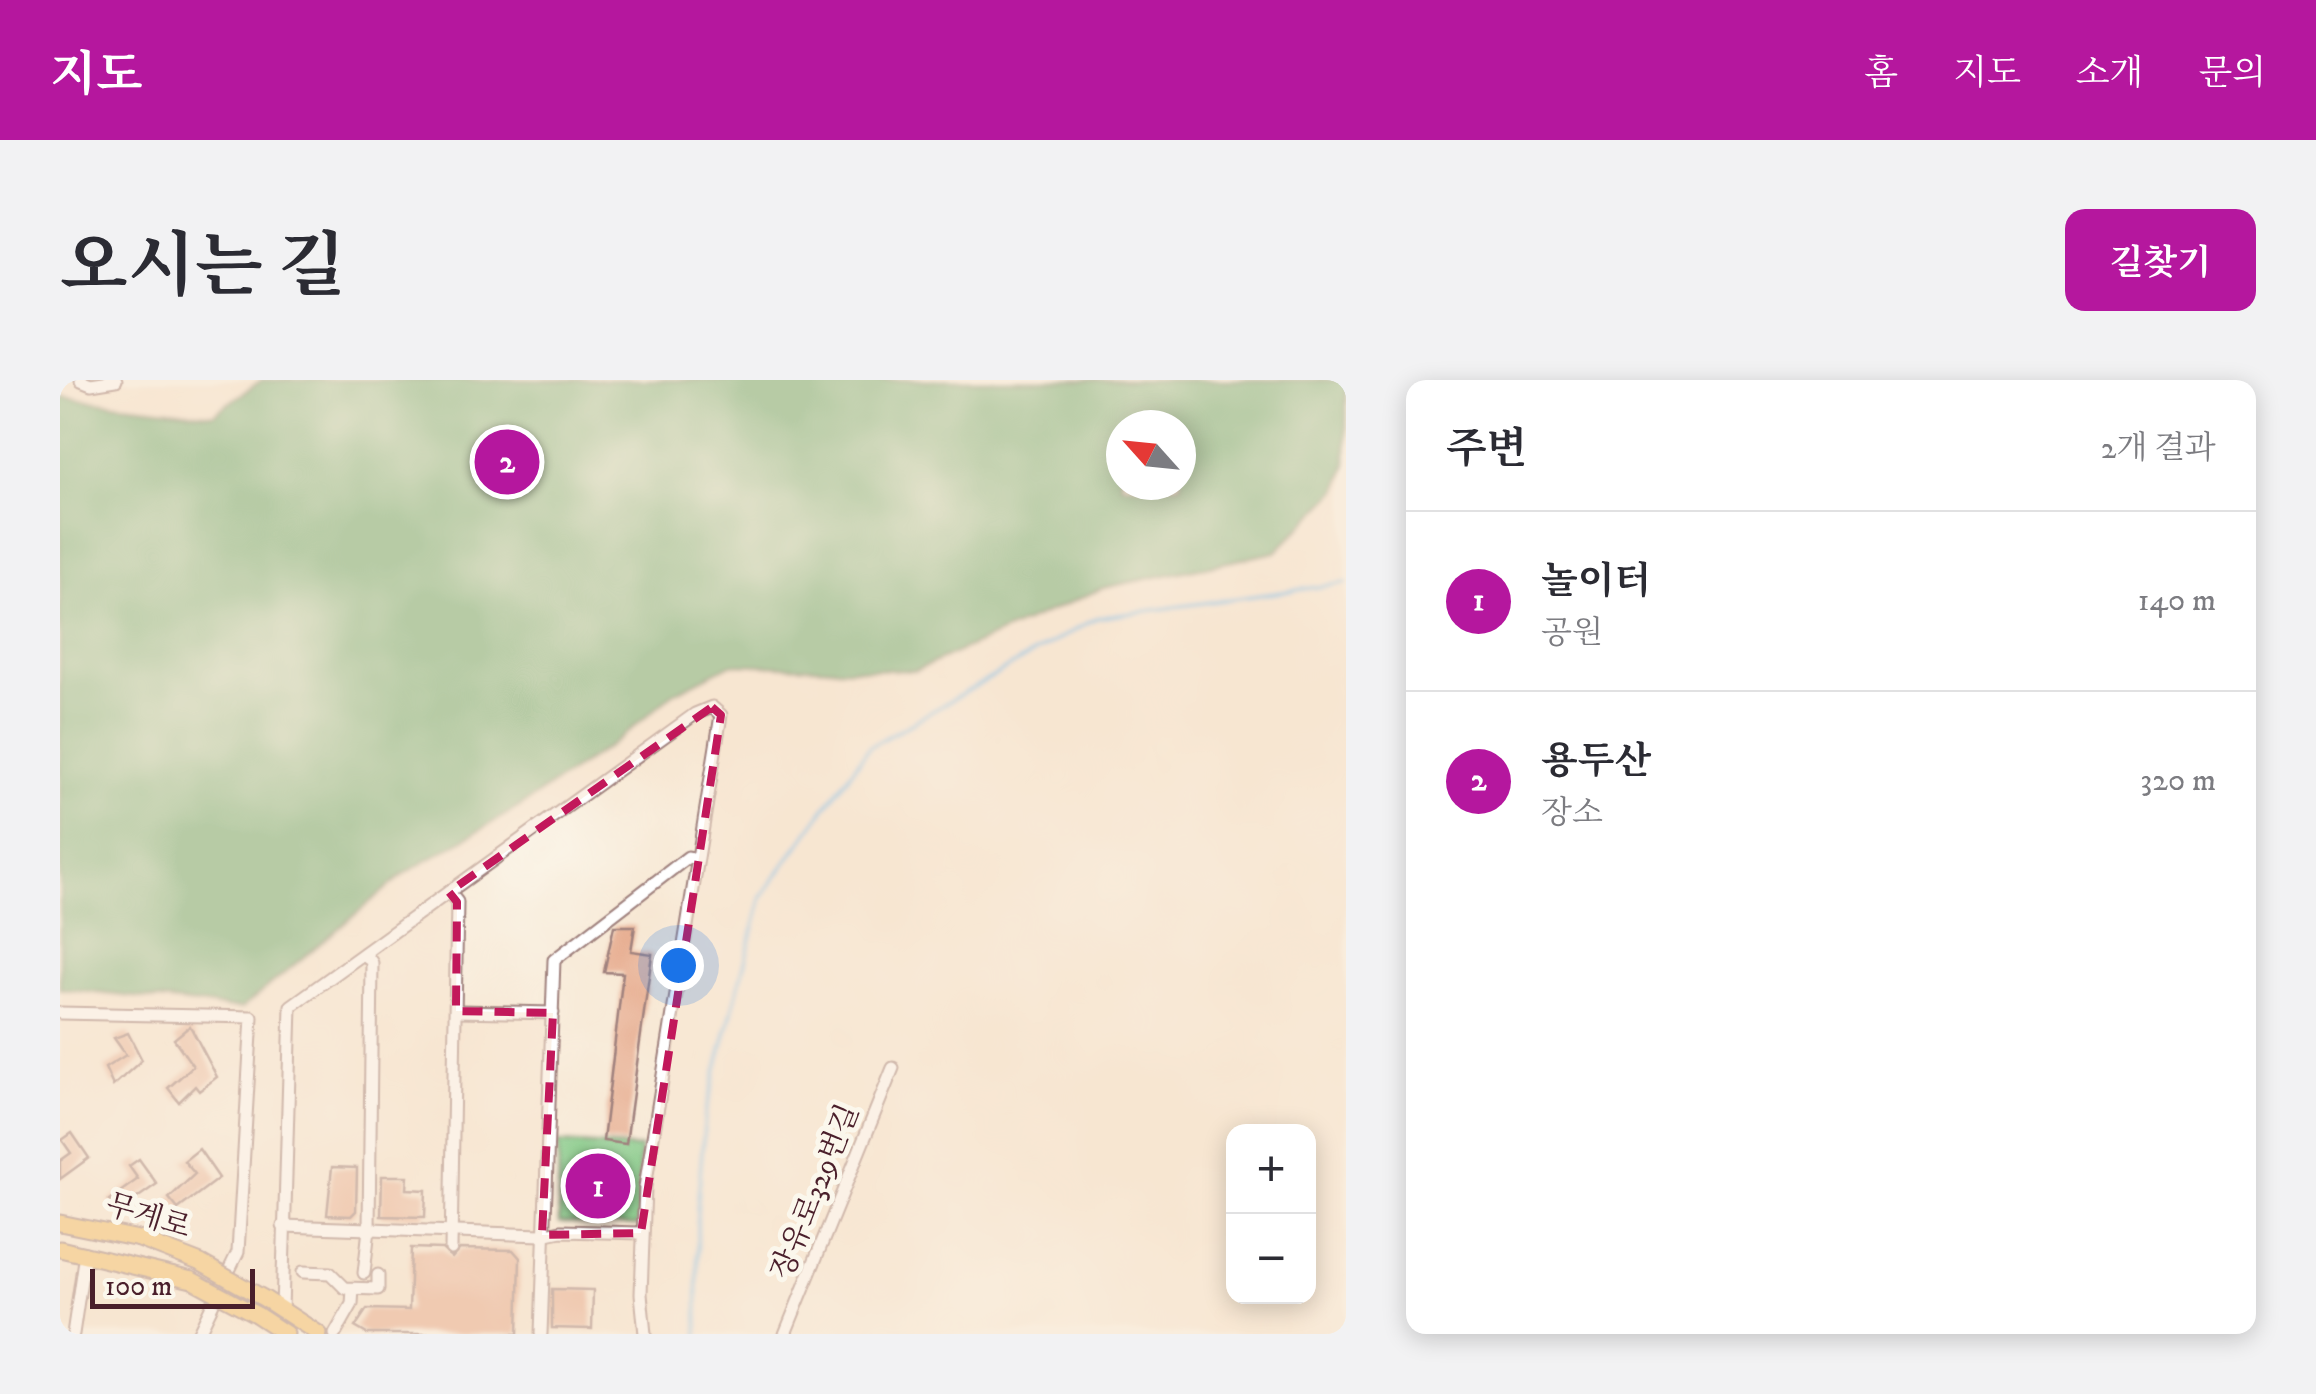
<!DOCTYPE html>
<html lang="ko">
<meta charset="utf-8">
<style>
body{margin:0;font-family:"IM FELL DW Pica","Noto Serif KR",serif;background:#f2f2f3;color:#2b2b33}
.controls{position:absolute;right:30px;bottom:30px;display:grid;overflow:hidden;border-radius:20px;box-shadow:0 5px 25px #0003}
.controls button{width:90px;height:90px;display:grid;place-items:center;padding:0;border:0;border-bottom:2px solid #e1e1e2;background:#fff;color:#2b2b33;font:50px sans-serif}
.compass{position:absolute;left:1046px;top:30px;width:90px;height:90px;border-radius:50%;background:#fff;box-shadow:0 5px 25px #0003;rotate:297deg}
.scale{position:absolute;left:30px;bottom:25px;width:165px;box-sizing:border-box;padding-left:10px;border:5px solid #4a1f2b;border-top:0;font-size:28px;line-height:35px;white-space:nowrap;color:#4a1f2b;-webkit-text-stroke:8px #fbf7ec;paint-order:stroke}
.you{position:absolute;left:618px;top:585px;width:35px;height:35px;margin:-25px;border:8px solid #fff;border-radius:50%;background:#1a73e8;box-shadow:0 0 0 15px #1a73e833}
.badge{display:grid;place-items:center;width:65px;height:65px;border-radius:50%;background:#b5179e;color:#fff;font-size:32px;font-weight:700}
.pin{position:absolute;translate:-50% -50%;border:5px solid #fff;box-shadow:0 2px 10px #0006}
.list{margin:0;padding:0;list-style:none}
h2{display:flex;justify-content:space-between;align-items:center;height:130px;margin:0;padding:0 40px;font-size:42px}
h2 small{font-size:32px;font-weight:400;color:#7c7c81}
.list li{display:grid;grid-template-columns:65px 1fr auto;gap:30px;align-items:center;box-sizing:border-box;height:180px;padding:0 40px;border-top:2px solid #e1e1e2}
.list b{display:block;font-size:38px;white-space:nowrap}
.list p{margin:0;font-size:32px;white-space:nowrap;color:#7c7c81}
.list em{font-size:32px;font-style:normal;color:#7c7c81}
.map{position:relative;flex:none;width:1286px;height:954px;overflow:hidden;border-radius:20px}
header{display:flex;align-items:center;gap:60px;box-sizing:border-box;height:140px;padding:0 50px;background:#b5179e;color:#fff}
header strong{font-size:48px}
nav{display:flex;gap:55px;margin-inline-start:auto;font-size:35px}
.intro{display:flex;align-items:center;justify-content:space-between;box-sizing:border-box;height:240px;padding:0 60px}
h1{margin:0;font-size:70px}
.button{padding:25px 45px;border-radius:20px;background:#b5179e;color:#fff;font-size:35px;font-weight:700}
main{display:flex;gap:60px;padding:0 60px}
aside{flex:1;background:#fff;border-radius:20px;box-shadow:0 5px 25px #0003}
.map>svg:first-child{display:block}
.green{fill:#7fc682;stroke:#647256;stroke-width:2.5}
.forest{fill:#67ab70;stroke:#58654e;stroke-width:2.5;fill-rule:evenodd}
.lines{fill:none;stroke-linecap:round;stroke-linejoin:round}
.stream{stroke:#72bceb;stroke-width:4}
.building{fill:#e6a98b}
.minor-casing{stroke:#a0827e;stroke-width:15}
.major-casing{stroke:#a0827e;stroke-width:19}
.minor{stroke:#fff;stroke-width:11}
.major{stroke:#f3c26a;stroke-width:15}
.major-bridge-casing{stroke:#a0827e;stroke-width:19;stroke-linecap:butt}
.major-bridge{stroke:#f3c26a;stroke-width:15}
.marked{fill:none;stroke:#c2185b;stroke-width:8;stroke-dasharray:20 12;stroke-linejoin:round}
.labels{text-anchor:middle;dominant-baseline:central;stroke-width:10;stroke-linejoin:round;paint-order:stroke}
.street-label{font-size:30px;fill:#4a1f2b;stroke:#fbf7ec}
</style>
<header>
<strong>지도</strong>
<nav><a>홈</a><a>지도</a><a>소개</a><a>문의</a></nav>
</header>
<div class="intro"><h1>오시는 길</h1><a class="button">길찾기</a></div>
<main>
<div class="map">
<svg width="1286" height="954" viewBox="0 0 1286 954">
<rect width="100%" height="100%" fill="#fbf7ec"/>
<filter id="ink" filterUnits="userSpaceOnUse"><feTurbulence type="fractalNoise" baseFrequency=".01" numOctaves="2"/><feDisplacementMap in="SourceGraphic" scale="20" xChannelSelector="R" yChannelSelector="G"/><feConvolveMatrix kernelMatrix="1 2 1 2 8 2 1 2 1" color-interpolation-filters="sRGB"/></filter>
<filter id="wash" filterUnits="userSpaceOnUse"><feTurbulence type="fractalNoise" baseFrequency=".0048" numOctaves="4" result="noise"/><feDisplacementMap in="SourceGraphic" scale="40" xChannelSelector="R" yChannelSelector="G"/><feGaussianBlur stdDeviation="2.25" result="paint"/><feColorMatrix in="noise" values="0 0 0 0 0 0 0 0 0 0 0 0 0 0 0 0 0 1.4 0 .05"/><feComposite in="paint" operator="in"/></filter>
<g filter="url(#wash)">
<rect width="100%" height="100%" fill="#f7e6d1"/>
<path class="green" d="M498 763 580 768 577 846 499 843Z"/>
<path class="forest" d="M202 0H1286V84L1279 109 1216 172 1043 208 855 291 671 284 612 314 561 358 461 426 344 494 181 629 0 609V17L153 34ZM1061 45H1121V105H1061Z"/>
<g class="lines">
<path class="stream" d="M638 954 637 831 645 735 702 516 809 367 1036 238 1286 203"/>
</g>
<g id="blocks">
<g class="building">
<path d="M554 546H575L571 571 592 574 566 764 543 761 563 593 544 592Z"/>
<path d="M130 646 157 697 139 711 135 706 119 722 108 708 133 686 114 659Z"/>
<path d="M68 653 82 680 53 706 45 688 66 675 54 658Z"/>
<path d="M12 753 29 778 0 799V781L11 773 2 760Z"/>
<path d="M139 769 159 798 118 829 109 818 135 794 124 781Z"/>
<path d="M79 779 97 804 57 832 49 820 78 799 69 786Z"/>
<path d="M272 787 297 788 296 831 291 836 267 835Z"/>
<path d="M322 796H348L347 809 366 810 365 837 321 836Z"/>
<path d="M351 868 382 869 392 878 400 869 453 870 460 878 458 954H307L295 947 307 929 349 930Z"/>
<path d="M492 909 533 910 532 949 492 948Z"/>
</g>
</g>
</g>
<g filter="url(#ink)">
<use href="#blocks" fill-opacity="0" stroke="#a0827e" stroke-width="2.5"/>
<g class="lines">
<defs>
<g id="minor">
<path d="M21 0 31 4 56 0"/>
<path d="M389 512 397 522 391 869"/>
<path d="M396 631 493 633"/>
<path d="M0 633 192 637 178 872 138 954"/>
<path d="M223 846 482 855 501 851 581 853"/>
<path d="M243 892 270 893 285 908 318 909V895"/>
<path d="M304 893 309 849 312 583 305 573"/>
<path d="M222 930 231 626 635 334 652 327 661 335 585 807 581 914 585 954"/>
<path d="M13 954 25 873"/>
<path d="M275 954 292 924 293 909"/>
<path d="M481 954 494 580 628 477 637 479"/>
<path d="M725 954 833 688"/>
</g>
<g id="major">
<path d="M0 843 79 859 141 883"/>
<path d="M0 869 132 900"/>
<path d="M205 919 259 954"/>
<path d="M197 935 226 954"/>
</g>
</defs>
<use href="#minor" class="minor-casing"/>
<use href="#major" class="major-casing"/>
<use href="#minor" class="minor"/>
<use href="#major" class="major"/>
<defs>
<g id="major-bridge">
<path d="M141 883 205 919"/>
<path d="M132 900 197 935"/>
</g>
</defs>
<use href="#major-bridge" class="major-bridge-casing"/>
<use href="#major-bridge" class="major-bridge"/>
</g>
</g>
<path d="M0 0H1286V954H0ZM652 327 661 335 581 853 482 855 493 633 396 631 397 522 389 512Z" fill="#f7e6d1" fill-opacity=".55" fill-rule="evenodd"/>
<path class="marked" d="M652 327 661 335 581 853 482 855 493 633 396 631 397 522 389 512Z"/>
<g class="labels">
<g class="street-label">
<text transform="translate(756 812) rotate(-68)">장유로329번길</text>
<text transform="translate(88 837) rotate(17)">무계로</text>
</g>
</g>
</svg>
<div class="controls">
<button>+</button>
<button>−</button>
</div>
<svg class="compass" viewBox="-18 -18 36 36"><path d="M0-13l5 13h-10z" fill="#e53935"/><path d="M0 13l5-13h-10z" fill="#7c7c81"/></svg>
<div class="scale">100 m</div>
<div class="you"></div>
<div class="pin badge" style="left:538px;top:806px">1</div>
<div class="pin badge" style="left:447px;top:82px">2</div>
</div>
<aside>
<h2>주변<small>2개 결과</small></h2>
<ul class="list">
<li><span class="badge">1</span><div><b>놀이터</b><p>공원</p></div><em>140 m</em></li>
<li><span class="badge">2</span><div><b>용두산</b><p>장소</p></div><em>320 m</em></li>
</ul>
</aside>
</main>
